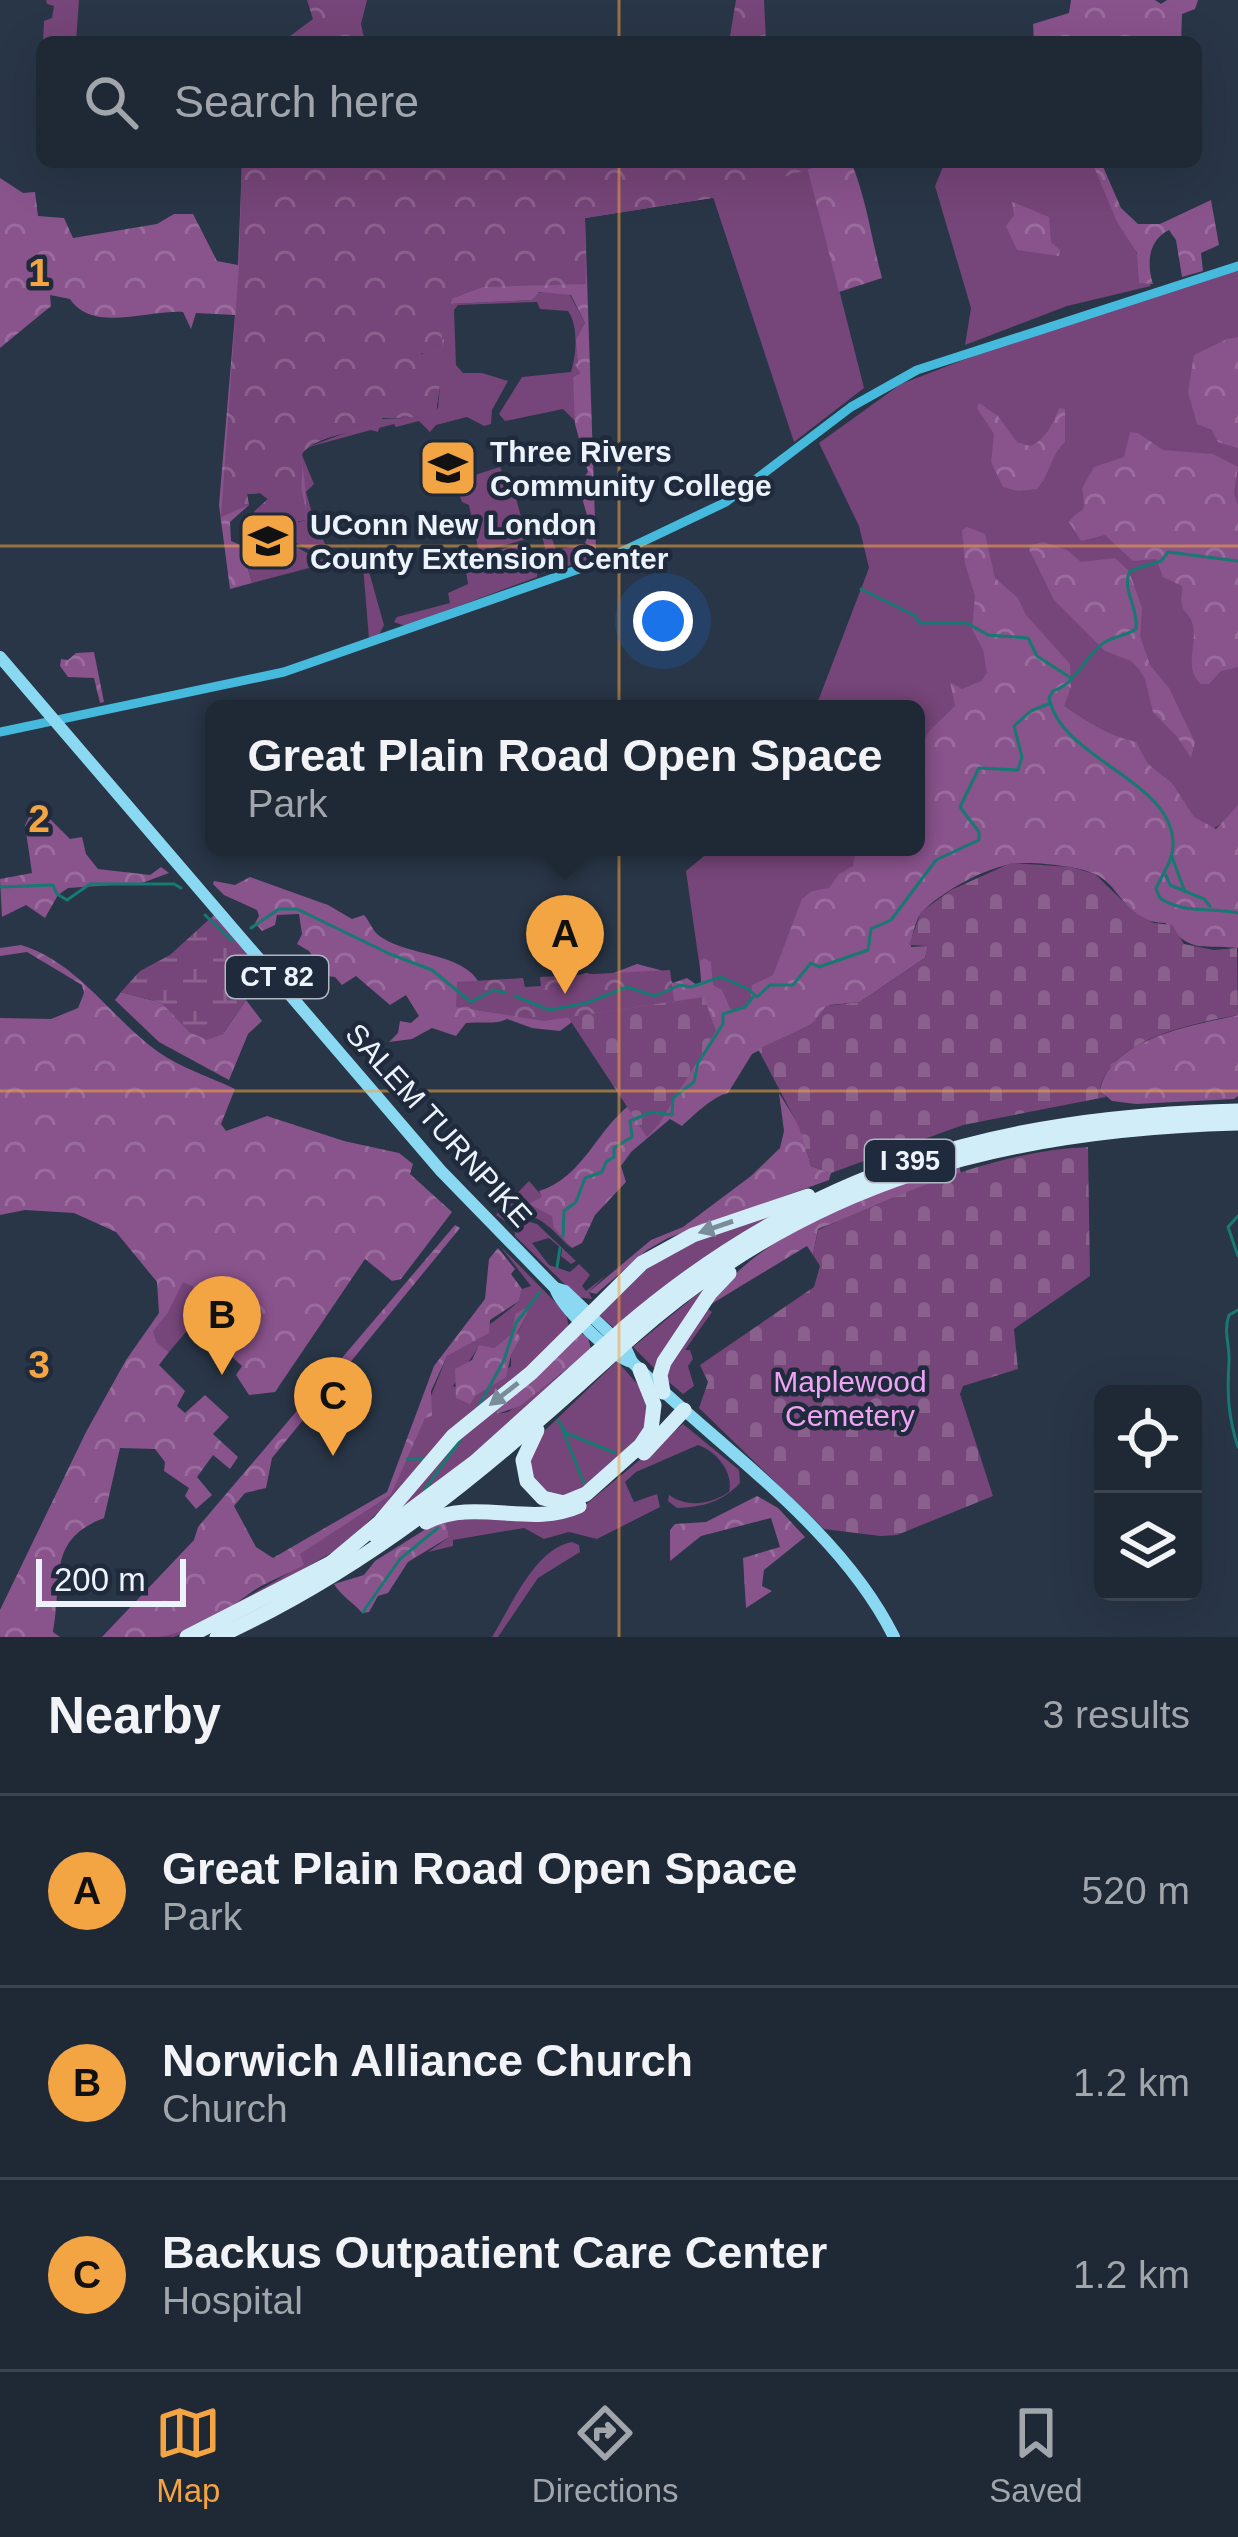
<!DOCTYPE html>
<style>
body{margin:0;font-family:Helvetica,sans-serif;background:#2c3441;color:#f1f3f6}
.controls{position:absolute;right:36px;bottom:36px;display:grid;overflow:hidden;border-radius:18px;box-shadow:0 12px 48px #0002}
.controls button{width:108px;height:108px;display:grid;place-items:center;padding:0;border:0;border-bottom:3px solid #3c4450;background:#1f2835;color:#f1f3f6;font:60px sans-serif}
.scale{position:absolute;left:36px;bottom:30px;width:150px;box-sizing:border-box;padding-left:12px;border:6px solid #edf3fd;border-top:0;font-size:33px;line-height:42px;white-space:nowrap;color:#edf3fd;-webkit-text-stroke:9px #1f2b3d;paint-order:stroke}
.you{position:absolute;left:663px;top:621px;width:42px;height:42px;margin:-30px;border:9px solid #fff;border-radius:50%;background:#1a73e8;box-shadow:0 0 0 18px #1a73e833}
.badge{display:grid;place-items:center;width:78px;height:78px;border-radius:50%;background:#f3a443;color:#111;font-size:39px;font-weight:700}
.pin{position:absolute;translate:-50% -99px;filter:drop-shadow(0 3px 6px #0008)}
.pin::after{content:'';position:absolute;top:63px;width:42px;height:36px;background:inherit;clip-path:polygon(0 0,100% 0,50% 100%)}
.popup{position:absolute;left:205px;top:700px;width:720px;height:156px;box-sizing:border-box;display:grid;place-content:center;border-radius:18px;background:#1f2835;filter:drop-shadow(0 3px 9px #0005);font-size:39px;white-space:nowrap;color:#a1a6ad}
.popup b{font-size:45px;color:#f1f3f6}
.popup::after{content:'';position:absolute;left:50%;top:100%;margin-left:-24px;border:24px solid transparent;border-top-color:#1f2835}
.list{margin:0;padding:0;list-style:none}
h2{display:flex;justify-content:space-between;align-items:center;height:156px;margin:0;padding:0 48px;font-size:51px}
h2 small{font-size:39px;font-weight:400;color:#a1a6ad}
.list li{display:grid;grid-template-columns:78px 1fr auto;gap:36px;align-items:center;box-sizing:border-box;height:192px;padding:0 48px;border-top:3px solid #3c4450}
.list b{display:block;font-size:45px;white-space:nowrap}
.list p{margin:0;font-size:39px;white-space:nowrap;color:#a1a6ad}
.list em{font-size:39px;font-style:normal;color:#a1a6ad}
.icon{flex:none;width:66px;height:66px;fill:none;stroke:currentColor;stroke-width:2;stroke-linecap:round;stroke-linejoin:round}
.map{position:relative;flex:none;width:1238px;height:1637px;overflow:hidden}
.search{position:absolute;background:#1f2835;box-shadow:0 12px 48px #0002;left:36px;right:36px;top:36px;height:132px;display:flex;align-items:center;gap:30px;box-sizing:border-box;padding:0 42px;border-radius:18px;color:#a1a6ad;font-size:45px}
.sheet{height:732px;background:#1f2835}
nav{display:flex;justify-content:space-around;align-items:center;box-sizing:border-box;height:168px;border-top:3px solid #3c4450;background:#1f2835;font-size:33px;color:#a1a6ad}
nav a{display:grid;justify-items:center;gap:6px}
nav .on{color:#f3a443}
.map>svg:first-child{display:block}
.green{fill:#764579;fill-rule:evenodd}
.forest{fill:url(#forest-crowns)}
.wetland{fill:url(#wetland-marsh)}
.cemetery{fill:url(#cemetery-stones)}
.park{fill:url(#park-crowns)}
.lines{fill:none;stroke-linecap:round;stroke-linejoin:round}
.stream{stroke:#167972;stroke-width:3}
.secondary{stroke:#46badd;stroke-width:9}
.primary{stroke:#8ad8f2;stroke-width:12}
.motorway{stroke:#d1eef8;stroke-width:15}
.motorway-bridge{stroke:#d1eef8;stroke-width:15}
.oneway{fill:#788c9a}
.grid{fill:none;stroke:#f3a443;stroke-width:3;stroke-opacity:0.55}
.labels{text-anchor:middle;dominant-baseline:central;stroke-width:9;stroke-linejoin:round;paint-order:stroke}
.shield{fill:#1f2b3d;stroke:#afb7c3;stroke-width:3}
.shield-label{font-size:27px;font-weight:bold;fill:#edf3fd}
.poi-label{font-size:30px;font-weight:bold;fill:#edf3fd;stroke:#1f2b3d;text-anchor:start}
.street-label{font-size:30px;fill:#edf3fd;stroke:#1f2b3d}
.park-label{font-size:30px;fill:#efa3f3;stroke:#1f2b3d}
.grid-label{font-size:39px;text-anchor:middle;font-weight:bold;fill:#f3a443;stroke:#1f2b3d;stroke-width:9;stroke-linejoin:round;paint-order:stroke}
</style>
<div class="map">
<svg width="1238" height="1637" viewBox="0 0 1238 1637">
<defs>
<pattern id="forest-crowns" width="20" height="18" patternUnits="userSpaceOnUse" patternTransform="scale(3)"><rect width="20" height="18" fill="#89538c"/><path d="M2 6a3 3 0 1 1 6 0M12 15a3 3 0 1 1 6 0" fill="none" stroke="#9a6c9d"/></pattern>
<pattern id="wetland-marsh" width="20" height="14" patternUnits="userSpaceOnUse" patternTransform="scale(3)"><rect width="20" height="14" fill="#764579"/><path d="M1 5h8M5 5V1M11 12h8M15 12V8" fill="none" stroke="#8a608d"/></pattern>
<pattern id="cemetery-stones" width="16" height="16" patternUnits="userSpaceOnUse" patternTransform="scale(3)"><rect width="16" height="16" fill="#764579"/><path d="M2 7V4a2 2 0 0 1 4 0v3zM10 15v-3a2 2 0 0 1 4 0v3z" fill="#8a608d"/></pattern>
<pattern id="park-crowns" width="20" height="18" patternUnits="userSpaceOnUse" patternTransform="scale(3)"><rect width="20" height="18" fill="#764579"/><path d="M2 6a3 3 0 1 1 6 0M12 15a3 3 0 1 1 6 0" fill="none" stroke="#8a608d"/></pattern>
</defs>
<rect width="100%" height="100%" fill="#293647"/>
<g class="green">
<path d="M46 0H79L76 42H43L44 21 52 18 54 6 47 4Z"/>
<path d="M945 162H1097L1151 286 1067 306 965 345 971 308 935 186Z"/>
<path d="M808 167 864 388 794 442 713 197Z"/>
<path d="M1238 270V813L1186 846 974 830 752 992 749 1004 733 1010 704 997 686 871 715 847H916V709H815L869 568 859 526 819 443 901 384 1033 333Z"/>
<path d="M551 291 569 293 585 323 578 354 580 373 573 377 577 423 563 409 505 421 499 414 522 377 571 372C576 357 579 326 568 311L540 309 537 302 458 305 454 310 456 365 463 373H482L508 381 492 410 491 424 484 426 467 417 436 425 430 432 419 421 396 427 394 424 379 428 378 432 371 430 305 448 302 455 314 484 306 492 314 520H320L317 524 328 552 317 554 296 543 270 545 273 538 282 537 281 527 305 520 300 455 303 449 382 419 427 417 438 408 440 383 434 370 418 367 417 353 424 354 374 326 453 298V304L532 300 536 293Z"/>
<path d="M500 467 504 477 510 476 527 539 479 552 469 505 462 502 457 487 462 479Z"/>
<path d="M549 530 556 550 583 544 586 552 596 550 597 557 551 571 541 532Z"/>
<path d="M523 543 527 558H531L538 568 537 577 405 626 394 622 397 617 450 603 448 593 468 584 464 560Z"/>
<path d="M298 548 320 560 356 551 364 554 384 625 379 635 369 639 362 554 252 583 246 562 254 558 255 552 249 550Z"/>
<path d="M529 1181 543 1197 571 1248C550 1229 536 1205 505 1221L496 1215Z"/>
<path d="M786 1207 615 1329 598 1314 633 1278 676 1249Z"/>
<path d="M523 1220 537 1224 576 1261 571 1264 561 1256 562 1249 549 1238 532 1243 549 1265 570 1272 579 1264 590 1275 582 1286 586 1291 605 1276 589 1292 592 1299 578 1297 515 1236 514 1225Z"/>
<path d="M500 1246 566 1313 569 1328 342 1547 210 1622 174 1637H159C210 1618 257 1593 303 1564L299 1554 391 1495 447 1356C470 1337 496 1322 519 1301L522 1289 531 1286ZM525 1309 528 1313 517 1334 521 1338 511 1355V1366L475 1396 453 1386 479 1346 494 1348 513 1334 519 1313Z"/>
<path d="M718 1277 657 1371 633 1347Z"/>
<path d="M183 1281 209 1294V1316L200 1315 169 1352 155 1342 152 1331 168 1313Z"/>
<path d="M705 1307 712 1312 685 1350H690L693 1359 688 1366 694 1386 683 1394 664 1378V1370Z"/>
<path d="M617 1361 648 1396 645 1435 580 1494 566 1499 536 1488 526 1461 533 1442Z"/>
<path d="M570 1368 464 1462 383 1523 433 1460 495 1404 497 1414 508 1412Z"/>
<path d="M683 1424 739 1470 740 1483C722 1502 703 1507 677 1508L668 1501 669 1495C685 1506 706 1507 729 1492 734 1472 716 1451 698 1445L636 1472 625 1482 634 1502 657 1494 660 1507 597 1539 569 1532 544 1539 524 1528 453 1540V1546L428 1552 449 1537 445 1517 578 1511Z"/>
<path d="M572 1542 579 1545 580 1552 538 1578 498 1637H492C511 1607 534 1549 572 1542Z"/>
</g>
<g class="forest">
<path d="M1071 0H1155L1161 4 1167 0H1198L1195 9 1182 14 1181 42H1034L1033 24 1069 13Z"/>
<path d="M242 162H851C867 200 871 238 882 278L839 292 807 167 718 197 585 218 596 550 585 543 591 529 578 484 588 472 575 424 573 377 580 373 575 364 578 363 576 340 585 323 571 295 539 292 532 300 451 304 452 298 429 297 392 365 444 339 443 349 417 354 418 367 434 370 440 383 436 412 427 417 382 418 379 425C352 432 318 435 300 455 305 473 307 501 305 520L298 521 294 530 266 529 255 524 254 512 268 499 260 493 247 494 249 505 230 522 231 541 256 552 246 562 252 583 230 589 219 505 235 315 196 313 191 329 183 312C147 310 93 333 70 299L50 295 51 306 0 348V178L23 193 35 192 38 216 64 218 73 238 157 224 174 214H193L217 261 238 265Z"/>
<path d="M1092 162H1101L1121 208 1138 224H1160L1211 200 1219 245 1201 253 1203 271 1182 277 1176 240 1169 230C1147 241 1147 265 1153 284L1139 283 1137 253 1117 222Z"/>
<path d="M1012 202 1049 217 1051 242 1060 250 1059 256 1017 250 1006 226 1014 215Z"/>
<path d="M1238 337V448H1237L1218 442 1212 430 1197 424 1188 392 1194 355 1227 339Z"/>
<path d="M979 403 998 416 1017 442 1030 446C1045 441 1054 422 1059 408L1065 409V442C1050 456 1050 475 1037 489L1018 491 1003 487 991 462 994 434 977 408Z"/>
<path d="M1130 432 1138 433 1163 450 1213 454 1238 467 1234 493 1238 505V667L1221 671 1209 684H1201C1182 667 1199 644 1192 622 1190 615 1183 612 1182 605 1180 599 1183 593 1182 586L1163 577 1156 559 1133 561 1105 535 1081 541 1069 522C1082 504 1087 519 1082 488L1094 467 1124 457Z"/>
<path d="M967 527 985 534 995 578 1018 598 1026 615 1070 664 1071 687 1064 706C1087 722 1109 736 1136 742L1148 764 1172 783 1194 817 1216 829 1238 805V948C1201 943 1195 956 1165 923 1125 922 1122 888 1097 875 1079 866 1044 863 1023 863 992 863 942 891 922 912 916 918 911 939 911 947L928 946 925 958 860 1002 830 1005 812 1024 752 1054 728 1093C712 1097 694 1115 682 1126L670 1119 631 1152 621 1166 626 1182 595 1215 582 1243 572 1248 554 1228 552 1216 529 1204 542 1197 539 1191C583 1178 596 1130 631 1104L572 1022 560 1031 532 1028 507 1019C496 1025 479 1021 466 1023L456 1036 432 1028 412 1039 389 1042 398 1033 400 1021 411 1023 419 1016 406 995 390 1005 356 976 342 985 335 977 312 974 300 979 304 969H314L318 964 309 951 297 944 302 934 299 914 277 915 275 925 262 931 255 923 259 916 257 910 224 895 213 884 214 881 235 885 250 877 328 905 352 919 364 915C371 923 372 931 381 937 410 957 463 952 480 984L530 991 586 973 603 977 637 964 660 970 673 983 687 978 697 985 701 982 700 961 704 958 711 962 713 985 722 990 730 1008 733 1010 750 1003 752 985 773 975 802 899 812 891 829 888 839 874 853 866 857 847H916V754L930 730 955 706 950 682 962 689 981 681 987 673 983 650 972 629 975 596 965 564 962 530Z"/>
<path d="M1043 542 1067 550 1081 562 1115 558 1129 571 1142 608 1140 636 1150 665 1169 688 1195 742 1191 758 1178 738 1153 712 1145 679 1139 669 1131 661 1105 651 1054 600 1029 549 1031 545Z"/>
<path d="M94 652 104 702 100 703 94 678 68 677 60 666 61 659 68 660 76 653Z"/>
<path d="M43 812 70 839 82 837 86 854 98 869 150 875 161 867 169 873 142 883 68 888 58 895 45 918 26 905 2 917 0 879 32 873 25 825 30 815Z"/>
<path d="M21 945C79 963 110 1017 157 1051 179 1067 210 1077 235 1089L221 1124 226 1131 267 1116 344 1141 399 1153 413 1164 410 1174 452 1212 401 1279 392 1281 365 1259 275 1392 249 1395 236 1375 242 1366 232 1357V1336L209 1316V1294L183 1282 168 1313 153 1331 156 1342 169 1352 159 1365 185 1391 177 1406 185 1413 205 1395 229 1417 213 1434 238 1457 230 1469 213 1455 197 1477 212 1495 196 1509 185 1496 189 1488 164 1471 165 1462 155 1449 120 1448 104 1518C46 1540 63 1580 53 1632L60 1637H0V1610L86 1432 126 1360 159 1313 157 1282 116 1232 74 1213 25 1210 0 1215V1018L51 1019 78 1008 84 993 82 985 27 952 0 956V948Z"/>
<path d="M121 992 162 1003 189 1031 223 1034 246 1000 262 1021 248 1034 229 1080 159 1042 115 1000Z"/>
<path d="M1238 1015V1096L1234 1099 1136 1104 1112 1101 1100 1091C1109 1038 1195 1025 1238 1015Z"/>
<path d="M779 1093 800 1127 811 1166 831 1173 829 1180 668 1238 647 1250 596 1294 589 1292 651 1240 683 1227 751 1176 780 1148 784 1131Z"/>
<path d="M959 1165 961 1174 818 1229 813 1255 807 1246 708 1306C760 1229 874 1194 959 1165Z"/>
<path d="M455 1225 460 1228 272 1458 266 1488 245 1493 234 1506 256 1547 273 1558 387 1492 434 1366 485 1299 489 1259 498 1248 515 1269 511 1274 522 1289 519 1301 490 1320 489 1333 447 1356 431 1391 432 1416 425 1418 391 1495 300 1554 304 1565C290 1573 263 1584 253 1591 226 1611 194 1631 159 1637 142 1637 120 1637 102 1637L194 1540 198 1527Z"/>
<path d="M526 1308 528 1313 517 1333 521 1338 511 1355 506 1377 475 1396 470 1404 456 1398 455 1369 472 1360 479 1345 494 1348 512 1334 515 1314Z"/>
<path d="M577 1331 588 1337 591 1350 520 1406 497 1414 495 1404Z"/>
<path d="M757 1496 778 1508 805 1537 764 1570 762 1586 772 1591 746 1608 743 1558 780 1547 771 1518 701 1536 670 1561V1530L675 1524 706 1522Z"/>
<path d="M445 1517 449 1537 408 1562 388 1593 378 1596 369 1612 362 1613C353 1602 341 1596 334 1584L364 1575 375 1561Z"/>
</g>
<path class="wetland" d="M215 914 270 979 246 1000 223 1034 207 1040 189 1032 162 1003 121 992 140 971 170 955Z"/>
<g class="cemetery">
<path d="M1011 863 1071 867 1095 874 1135 913 1154 923 1172 925 1184 944 1214 950 1237 948 1238 1015C1195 1023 1111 1039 1100 1089L1106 1097 963 1125 831 1173 811 1166 799 1127 758 1049 812 1024 826 1006 860 1002 925 958 928 946 909 945 921 912 951 890Z"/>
<path d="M704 997 716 1031 659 1124 647 1137 568 1017Z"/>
<path d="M1088 1147 1090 1276 1014 1329 1018 1369 963 1386 960 1394 993 1496 897 1535 880 1536 824 1529 699 1408 708 1382 700 1365 814 1287 820 1266 813 1255 818 1230C902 1193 995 1151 1088 1147Z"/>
</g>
<g class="park">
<path d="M307 0H367L361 24 365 42H282L313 19Z"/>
<path d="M736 0H764L766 42H729Z"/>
<path d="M242 162H833L718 197 585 218 586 284 483 287 446 301 440 316 443 349 417 354 418 367 434 370 440 383 436 412 427 417 382 418 379 425C353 432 317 435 300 455 305 474 300 480 302 492 304 502 307 508 305 520L298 521 294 530 266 529 255 524 254 512 268 499 260 493 247 494 249 505 221 517 239 265Z"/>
<path d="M670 970 674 1001 544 1021 456 1007 457 982 523 978 525 987 541 986 540 977Z"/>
</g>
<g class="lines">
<g class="stream">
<path d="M1238 561 1168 552 1161 561 1130 571C1121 588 1139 609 1136 629 1125 637 1111 636 1101 645 1082 660 1077 683 1053 691L1049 698C1061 760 1176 781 1173 846 1172 864 1162 873 1156 889L1160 898C1182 914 1212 907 1238 913"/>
<path d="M861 589 916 616 919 623H967L988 635 1028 638 1037 656 1071 678"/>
<path d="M1172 857 1185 892"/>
<path d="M1166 875 1170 885 1204 899 1210 906"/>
<path d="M0 887 53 885 57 894 67 900 90 884H174L181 888"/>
<path d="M205 915 232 941"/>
<path d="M251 928 279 909H297L390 954 432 970 471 1002 494 990 506 993"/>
<path d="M515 996 549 1010 587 1003 627 987 655 996 680 985 691 987 721 977 748 989 757 997 770 985H793L811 963 819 967 868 950 871 929 891 920 936 860 979 840V832L960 807 979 768 1018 770 1022 757 1014 726 1031 711 1050 703"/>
<path d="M1238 1216 1228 1227 1238 1256"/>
<path d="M563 1236 564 1211 576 1202 585 1178 602 1172 606 1162 614 1157V1148L632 1137 630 1121 652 1112 672 1115 673 1098 694 1082 698 1063 723 1024V1014L745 1007 753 997"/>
<path d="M557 1267 560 1248"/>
<path d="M1238 1310 1229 1315C1223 1332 1230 1345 1229 1362 1227 1394 1228 1416 1238 1447"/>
<path d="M479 1406 504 1360 516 1323 540 1292"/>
<path d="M558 1420 566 1433 615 1453"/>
<path d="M563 1431 584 1483"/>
<path d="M407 1459H423"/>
<path d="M425 1489 461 1439"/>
<path d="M363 1612 400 1559 438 1528"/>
</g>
<path class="secondary" d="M0 732 284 672 602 561 726 502 851 407 917 370 1238 266"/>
<g class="primary">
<path d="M0 657 441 1171 555 1288C561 1307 613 1358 632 1362 718 1447 840 1527 894 1637"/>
<path d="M555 1288 565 1291 626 1349 632 1362"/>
</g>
<g class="motorway">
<path d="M623 1329C809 1169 997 1117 1238 1111"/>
<path d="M632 1337C810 1179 1006 1129 1238 1123"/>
<path d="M663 1392 660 1375 664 1362 710 1293 729 1273"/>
<path d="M537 1430 523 1460 527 1481 543 1498 564 1503 586 1494 641 1445 651 1430 654 1405 640 1370"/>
<path d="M644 1453 684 1410"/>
<path d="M426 1522C475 1497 530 1528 579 1506"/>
<path d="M376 1536 475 1462 595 1354"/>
<path d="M330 1564 379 1523 453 1436 531 1373 642 1263 693 1235 808 1196"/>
<path d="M187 1637 335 1561"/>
<path d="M217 1637C368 1568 482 1473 604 1362"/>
</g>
<g class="motorway-bridge">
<path d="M595 1354 623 1329"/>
<path d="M604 1362 632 1337"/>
</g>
</g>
<defs><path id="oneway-solid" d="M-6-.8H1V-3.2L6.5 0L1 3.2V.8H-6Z" transform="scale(3)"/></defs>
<g class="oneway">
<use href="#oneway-solid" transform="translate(716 1227) rotate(161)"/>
<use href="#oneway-solid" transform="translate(504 1394) rotate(142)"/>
</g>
<path class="grid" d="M619 0V42M619 162V1637M0 546H1238M0 1091H1238"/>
<defs>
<symbol id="university-square" viewBox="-11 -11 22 22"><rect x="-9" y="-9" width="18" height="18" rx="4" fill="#f3a443" stroke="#1f2b3d"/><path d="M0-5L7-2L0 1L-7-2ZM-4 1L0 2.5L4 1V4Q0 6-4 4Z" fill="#111"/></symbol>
</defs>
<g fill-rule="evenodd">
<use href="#university-square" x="415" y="435" width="66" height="66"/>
<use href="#university-square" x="235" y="508" width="66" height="66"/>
</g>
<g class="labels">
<g class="shield">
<rect x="226" y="956" width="102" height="42" rx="9"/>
<rect x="865" y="1140" width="90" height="42" rx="9"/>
</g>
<g class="shield-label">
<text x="277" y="977">CT 82</text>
<text x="910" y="1161">I 395</text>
</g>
<g class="poi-label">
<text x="490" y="451">Three Rivers<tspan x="490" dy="34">Community College</tspan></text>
<text x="310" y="524">UConn New London<tspan x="310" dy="34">County Extension Center</tspan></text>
</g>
<g class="street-label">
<text transform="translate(439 1125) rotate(48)">SALEM TURNPIKE</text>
</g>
<g class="park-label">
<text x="850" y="1381">Maplewood<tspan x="850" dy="34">Cemetery</tspan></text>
</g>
</g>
<g class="grid-label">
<text x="39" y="286">1</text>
<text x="39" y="832">2</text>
<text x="39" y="1378">3</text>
</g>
</svg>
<div class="controls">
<button><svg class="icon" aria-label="locate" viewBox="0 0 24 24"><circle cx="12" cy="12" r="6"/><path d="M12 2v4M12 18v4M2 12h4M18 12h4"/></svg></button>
<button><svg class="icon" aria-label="layers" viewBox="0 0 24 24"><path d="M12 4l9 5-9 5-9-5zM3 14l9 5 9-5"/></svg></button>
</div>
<div class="scale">200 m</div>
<div class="you"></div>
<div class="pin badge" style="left:565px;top:994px">A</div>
<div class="popup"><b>Great Plain Road Open Space</b>Park</div>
<div class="pin badge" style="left:222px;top:1375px">B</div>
<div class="pin badge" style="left:333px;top:1456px">C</div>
<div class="search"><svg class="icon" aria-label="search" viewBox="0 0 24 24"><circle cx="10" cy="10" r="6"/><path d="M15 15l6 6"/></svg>Search here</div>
</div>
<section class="sheet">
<h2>Nearby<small>3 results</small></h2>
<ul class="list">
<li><span class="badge">A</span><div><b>Great Plain Road Open Space</b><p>Park</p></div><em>520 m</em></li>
<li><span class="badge">B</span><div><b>Norwich Alliance Church</b><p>Church</p></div><em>1.2 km</em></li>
<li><span class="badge">C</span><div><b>Backus Outpatient Care Center</b><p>Hospital</p></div><em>1.2 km</em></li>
</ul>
</section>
<nav>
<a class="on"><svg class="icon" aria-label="map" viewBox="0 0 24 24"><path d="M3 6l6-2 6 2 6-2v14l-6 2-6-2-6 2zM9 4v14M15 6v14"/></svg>Map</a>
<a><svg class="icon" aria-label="directions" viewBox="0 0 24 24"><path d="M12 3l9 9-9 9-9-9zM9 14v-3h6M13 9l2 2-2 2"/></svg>Directions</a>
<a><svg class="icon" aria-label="saved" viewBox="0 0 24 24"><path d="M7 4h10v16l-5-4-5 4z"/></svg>Saved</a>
</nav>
